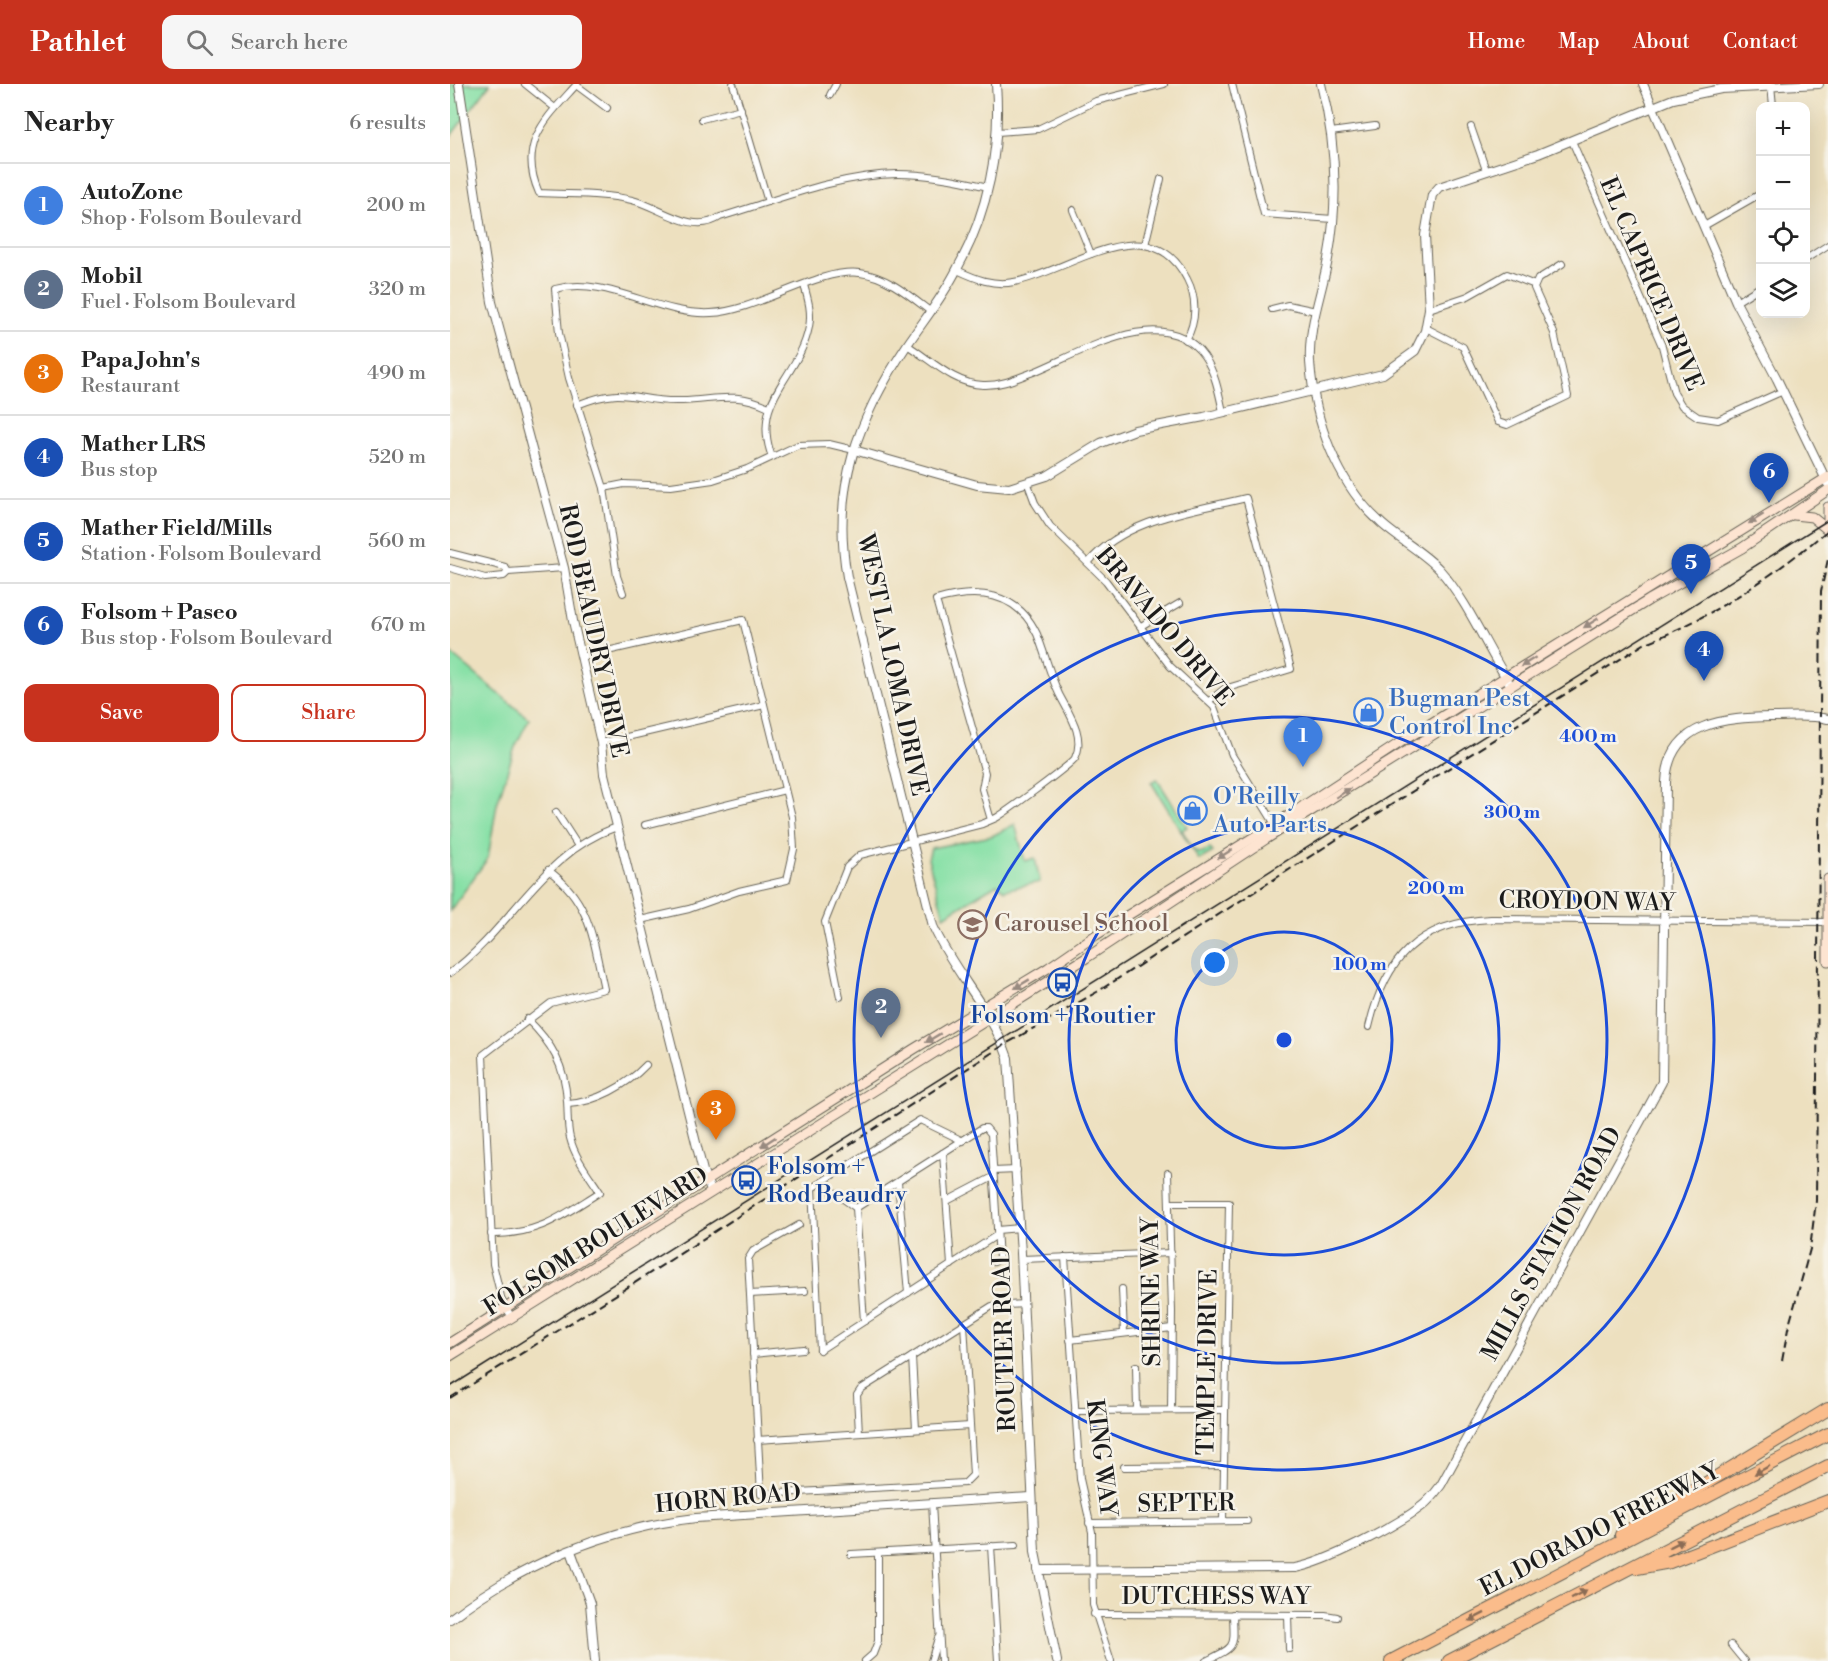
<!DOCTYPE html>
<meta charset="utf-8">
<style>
body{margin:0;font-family:"Libre Bodoni",serif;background:#f6f6f6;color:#222}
.controls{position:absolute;right:18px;top:18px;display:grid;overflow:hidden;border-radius:12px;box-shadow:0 6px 24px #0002}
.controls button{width:54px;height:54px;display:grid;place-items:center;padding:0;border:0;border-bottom:2px solid #e0e0e0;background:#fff;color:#222;font:30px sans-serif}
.you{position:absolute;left:765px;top:879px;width:21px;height:21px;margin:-15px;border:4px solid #fff;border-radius:50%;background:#1a73e8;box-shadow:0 0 0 9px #1a73e833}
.badge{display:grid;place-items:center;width:39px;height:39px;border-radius:50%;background:#c8321e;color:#fff;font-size:20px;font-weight:700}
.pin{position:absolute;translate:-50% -50px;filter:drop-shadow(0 2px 3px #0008)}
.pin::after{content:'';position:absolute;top:32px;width:21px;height:18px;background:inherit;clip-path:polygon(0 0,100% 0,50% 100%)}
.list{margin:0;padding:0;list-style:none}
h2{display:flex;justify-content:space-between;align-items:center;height:78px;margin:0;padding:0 24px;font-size:26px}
h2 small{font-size:20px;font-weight:400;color:#767676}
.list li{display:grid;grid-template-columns:39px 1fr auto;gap:18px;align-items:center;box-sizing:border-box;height:84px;padding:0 24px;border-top:2px solid #e0e0e0}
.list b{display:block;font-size:22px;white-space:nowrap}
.list p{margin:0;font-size:20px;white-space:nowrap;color:#767676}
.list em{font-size:20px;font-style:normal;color:#767676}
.actions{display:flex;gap:12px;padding:18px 24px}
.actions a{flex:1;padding:14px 0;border:2px solid #c8321e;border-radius:12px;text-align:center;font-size:21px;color:#c8321e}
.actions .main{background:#c8321e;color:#fff}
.icon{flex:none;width:33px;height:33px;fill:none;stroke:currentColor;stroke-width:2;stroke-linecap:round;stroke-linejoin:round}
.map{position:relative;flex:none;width:1378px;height:1577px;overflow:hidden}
header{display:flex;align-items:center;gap:36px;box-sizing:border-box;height:84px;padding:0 30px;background:#c8321e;color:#fff}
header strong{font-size:28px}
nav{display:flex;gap:33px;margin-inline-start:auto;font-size:21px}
.search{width:420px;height:54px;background:#f6f6f6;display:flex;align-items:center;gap:15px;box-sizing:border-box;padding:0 21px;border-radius:12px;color:#767676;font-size:22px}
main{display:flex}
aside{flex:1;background:#fff}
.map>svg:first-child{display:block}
.green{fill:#86e0a6;stroke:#517e61;stroke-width:1.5}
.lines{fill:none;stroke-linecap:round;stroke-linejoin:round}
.minor-casing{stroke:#656155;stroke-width:8}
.tertiary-casing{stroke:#656155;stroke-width:10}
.secondary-casing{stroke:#656155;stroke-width:11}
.motorway-casing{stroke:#656155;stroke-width:14}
.minor{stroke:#fff;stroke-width:6}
.tertiary{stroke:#fff;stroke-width:8}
.secondary{stroke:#fde4d1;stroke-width:9}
.motorway{stroke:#fabc8b;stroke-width:12}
.tram{stroke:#1c1c1c;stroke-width:1.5}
.rail{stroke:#1c1c1c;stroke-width:2;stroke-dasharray:9 4.5;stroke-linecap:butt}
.oneway{fill:#988a80}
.oneway2{fill:#8b6c54}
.ring{fill:none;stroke:#1d4ed8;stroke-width:3}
.labels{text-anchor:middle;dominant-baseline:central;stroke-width:5;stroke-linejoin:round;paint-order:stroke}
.street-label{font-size:24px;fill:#1c1c1c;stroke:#f7f3e8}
.shop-label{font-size:24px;fill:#366cbe;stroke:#f7f3e8;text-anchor:start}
.education-label{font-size:24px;fill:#785e54;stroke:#f7f3e8;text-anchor:start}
.transit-label{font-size:24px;fill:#164399;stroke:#f7f3e8}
.centre{fill:#1d4ed8;stroke:#f7f3e8;stroke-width:3}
.ring-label{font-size:18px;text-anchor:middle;font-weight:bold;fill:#1d4ed8;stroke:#f7f3e8;stroke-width:5;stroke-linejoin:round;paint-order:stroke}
</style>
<header>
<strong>Pathlet</strong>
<div class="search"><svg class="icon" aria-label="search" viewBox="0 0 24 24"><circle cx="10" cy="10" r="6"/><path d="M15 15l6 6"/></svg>Search here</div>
<nav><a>Home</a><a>Map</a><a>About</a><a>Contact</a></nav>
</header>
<main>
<aside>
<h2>Nearby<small>6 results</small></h2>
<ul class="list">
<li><span class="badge" style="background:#3f7fe0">1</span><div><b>AutoZone</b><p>Shop · Folsom Boulevard</p></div><em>200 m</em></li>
<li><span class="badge" style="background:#5c6f8a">2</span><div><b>Mobil</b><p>Fuel · Folsom Boulevard</p></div><em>320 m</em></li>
<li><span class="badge" style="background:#e8710a">3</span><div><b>Papa John's</b><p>Restaurant</p></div><em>490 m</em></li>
<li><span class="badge" style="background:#1a4fb4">4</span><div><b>Mather LRS</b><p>Bus stop</p></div><em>520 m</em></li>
<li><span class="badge" style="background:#1a4fb4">5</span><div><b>Mather Field/Mills</b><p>Station · Folsom Boulevard</p></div><em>560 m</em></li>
<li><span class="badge" style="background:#1a4fb4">6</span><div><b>Folsom + Paseo</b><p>Bus stop · Folsom Boulevard</p></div><em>670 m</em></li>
</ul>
<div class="actions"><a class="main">Save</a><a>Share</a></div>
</aside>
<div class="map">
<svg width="1378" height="1577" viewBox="0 0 1378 1577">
<rect width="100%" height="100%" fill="#f7f3e8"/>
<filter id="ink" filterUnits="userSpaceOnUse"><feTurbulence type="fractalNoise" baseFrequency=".0167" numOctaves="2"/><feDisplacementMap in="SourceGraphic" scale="12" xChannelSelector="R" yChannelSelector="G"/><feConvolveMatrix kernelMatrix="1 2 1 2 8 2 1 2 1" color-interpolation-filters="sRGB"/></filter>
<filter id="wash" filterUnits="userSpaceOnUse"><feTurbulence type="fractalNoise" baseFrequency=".008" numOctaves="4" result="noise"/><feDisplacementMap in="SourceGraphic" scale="24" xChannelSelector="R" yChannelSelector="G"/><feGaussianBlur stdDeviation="1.35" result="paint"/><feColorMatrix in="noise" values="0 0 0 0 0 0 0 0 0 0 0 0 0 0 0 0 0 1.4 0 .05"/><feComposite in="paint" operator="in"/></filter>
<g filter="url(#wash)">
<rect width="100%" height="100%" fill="#ede0bf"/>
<g class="green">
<path d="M0 0H40L0 53Z"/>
<path d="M0 569 79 635 65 663 47 720 38 774 0 827Z"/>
<path d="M707 695 737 743 732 746 743 765 750 769 760 765 763 768 749 776 701 698Z"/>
<path d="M565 740 575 777 585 774 590 798 554 806 547 800 494 832 478 775 481 764 542 752Z"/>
</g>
</g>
<g filter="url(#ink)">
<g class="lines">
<defs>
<g id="minor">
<path d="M75 0 105 24"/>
<path d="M127 0C96 35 67 59 89 109 119 111 152 109 182 116 209 122 242 152 270 133 327 116 387 91 448 90 478 90 509 96 538 103"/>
<path d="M283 0 318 118"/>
<path d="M782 0 814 130 883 135"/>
<path d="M126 1 157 24"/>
<path d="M1321 1 1323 22"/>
<path d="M380 11 386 0"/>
<path d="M252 35 291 25"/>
<path d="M1021 43 1036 86"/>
<path d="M547 48 588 45 646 17 714 0"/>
<path d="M881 48 925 42"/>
<path d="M1122 57 1212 262 1224 309 1232 322 1248 333 1268 336 1333 307"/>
<path d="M623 126 641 170"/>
<path d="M1254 142 1310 110"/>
<path d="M695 161 711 95"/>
<path d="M1356 175 1378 161"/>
<path d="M507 186C526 195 543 202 564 198 617 189 700 120 737 195 747 214 747 237 736 256"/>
<path d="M1286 218 1310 203"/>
<path d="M822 225 838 221 866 227"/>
<path d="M979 225 1018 212 1057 190 1085 201"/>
<path d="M976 244 1013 263 1048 338 1057 341 1118 312 1104 249 1084 204 1088 195 1112 180"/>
<path d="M457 261C481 276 504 300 533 301 552 302 569 293 586 287 632 268 715 217 754 272 765 288 769 309 773 328"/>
<path d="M127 321C177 300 185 319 232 317 266 316 285 307 319 323"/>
<path d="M322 373C300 314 349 294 359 243 362 228 358 215 354 201"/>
<path d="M578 400 585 419 600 442 656 497 720 582 764 623 782 671 826 742"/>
<path d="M154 404 174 400 221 402 263 396 297 385 348 361 379 360 404 366"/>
<path d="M0 469 55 483 58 488"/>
<path d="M638 479C675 434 743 427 796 414L841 585 774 605 759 617"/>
<path d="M0 484 35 494 54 492 58 488 114 484"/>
<path d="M173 509 167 492 154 404 119 294 109 249 105 205C158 191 207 232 261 229 308 227 367 184 410 189 437 192 460 212 481 228"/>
<path d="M691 542 730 519"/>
<path d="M131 573 293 536 342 733 344 765 337 796 289 807 239 825 190 836"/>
<path d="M151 659 314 621"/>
<path d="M106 728 128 762"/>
<path d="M195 741 335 706"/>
<path d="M0 889C61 845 92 768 167 743"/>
<path d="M390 913 375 838 397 783 410 771 532 740 546 734C555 729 622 680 625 674 636 652 618 628 609 610 600 591 595 570 587 550 567 507 526 504 486 516L535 689 532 705 541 736"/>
<path d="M919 943C935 875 968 838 1041 835L1377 838"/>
<path d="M118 1020C146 1018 176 1002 196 981"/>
<path d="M493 1069 501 1181"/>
<path d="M543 1087 567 1086"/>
<path d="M718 1089 722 1227 721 1326"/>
<path d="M448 1098 458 1209"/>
<path d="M371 1099 406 1124 532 1044H536L541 1050 549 1175 544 1178"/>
<path d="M497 1117 543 1093"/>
<path d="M719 1119H779L773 1437"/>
<path d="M406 1124 414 1237"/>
<path d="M349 1141 303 1167 298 1175 311 1410 515 1399 523 1391 514 1240"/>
<path d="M547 1146 570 1144"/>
<path d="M41 1150C89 1151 111 1132 150 1108 139 1091 125 1074 120 1054 117 1042 118 1029 117 1017 115 982 102 959 77 935"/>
<path d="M615 1173 630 1395 642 1448 643 1521 661 1577"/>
<path d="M572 1175 721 1169"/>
<path d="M672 1205 674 1249"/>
<path d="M300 1210 355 1207"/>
<path d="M61 1232 52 1217 43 1180 33 971 101 919 154 905C143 856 141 817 98 786"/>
<path d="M620 1256 722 1244"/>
<path d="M370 1266 362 1104 470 1036 513 1057"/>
<path d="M370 1266 547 1151"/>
<path d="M303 1270 353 1265"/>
<path d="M462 1273 466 1345"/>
<path d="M686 1282 687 1326"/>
<path d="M625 1327 775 1326"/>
<path d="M409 1349 407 1311 411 1305 542 1222 574 1220"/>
<path d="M307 1356 520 1342"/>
<path d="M674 1383 774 1382"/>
<path d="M482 1419 491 1577"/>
<path d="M639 1439 797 1437"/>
<path d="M541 1462 548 1577"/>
<path d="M401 1470 566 1461"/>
<path d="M644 1530 875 1531 887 1533"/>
<path d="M838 1531 839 1565"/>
<path d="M1281 1561 1294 1577"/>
<path d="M415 1577 423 1570 428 1557V1469"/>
<path d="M481 1577 488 1554"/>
<path d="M756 1577C787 1562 784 1564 783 1530"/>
</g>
<g id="tertiary">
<path d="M9 0 42 218 114 484 123 537 151 659 154 690 253 1087 261 1107"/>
<path d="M546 0C551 64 538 129 507 185 493 213 474 236 457 261 408 335 381 403 397 493L483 842C504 889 542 926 558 974L571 1169 585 1468 607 1577"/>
<path d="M871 0C886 58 889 116 878 175 872 209 858 243 860 278 864 337 887 400 932 440 950 456 973 468 989 485 1016 515 1036 562 1058 597"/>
<path d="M1193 0 1286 218 1327 295 1378 400"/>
<path d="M404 366 527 401 559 404 597 392 651 359 685 346 754 333 933 290 965 267 975 247 979 225 975 151 982 111 989 103 1088 70 1223 15 1271 5 1369 0"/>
<path d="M121 1467 140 1519 145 1577"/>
<path d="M588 1486 845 1484C878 1478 946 1442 972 1422 980 1416 985 1409 991 1401L1212 998 1216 698C1219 637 1276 634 1322 633 1340 633 1360 631 1378 635"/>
<path d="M0 1535C71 1480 157 1444 246 1434L581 1413"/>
</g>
<g id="secondary">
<path d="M1378 423V444"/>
<path d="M1344 431 1362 433 1378 446"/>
<path d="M1378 795V877"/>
<path d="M0 1259 464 965 598 884 646 851 838 732 951 658 1378 393"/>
<path d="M0 1272 636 874 816 755 1199 516 1292 464 1378 406"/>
</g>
<g id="motorway">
<path d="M1171 1451 1378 1325"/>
<path d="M1187 1484 1220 1478 1378 1417"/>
<path d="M941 1577 1378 1350"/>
<path d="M999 1577 1378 1382"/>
</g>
</defs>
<use href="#minor" class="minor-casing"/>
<use href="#tertiary" class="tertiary-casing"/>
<use href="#secondary" class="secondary-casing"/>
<use href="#motorway" class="motorway-casing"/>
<use href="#minor" class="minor"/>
<use href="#tertiary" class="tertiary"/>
<use href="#secondary" class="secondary"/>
<use href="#motorway" class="motorway"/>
<path class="tram" d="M0 1303 1378 436"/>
<g class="rail">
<path d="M1332 1277 1338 1245 1360 1165 1366 1117 1371 507 1378 475"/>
<path d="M0 1314 183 1200 554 961 647 908 1194 560C1262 533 1322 493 1378 446"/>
</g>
</g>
<defs><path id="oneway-solid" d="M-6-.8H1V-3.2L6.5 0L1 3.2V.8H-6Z" transform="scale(1.5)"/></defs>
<g class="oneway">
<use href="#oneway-solid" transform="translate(1306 435) rotate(148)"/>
<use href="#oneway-solid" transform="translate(1141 539) rotate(148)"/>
<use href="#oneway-solid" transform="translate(1078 578) rotate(148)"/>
<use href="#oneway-solid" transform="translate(893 709) rotate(-32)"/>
<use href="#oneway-solid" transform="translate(775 770) rotate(148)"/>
<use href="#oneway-solid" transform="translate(572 900) rotate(149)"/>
<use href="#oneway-solid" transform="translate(483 954) rotate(149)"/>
<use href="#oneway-solid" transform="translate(318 1058) rotate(147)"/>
</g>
<g class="oneway2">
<use href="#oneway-solid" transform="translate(1312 1386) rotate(151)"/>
<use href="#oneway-solid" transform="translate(1226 1460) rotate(-27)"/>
<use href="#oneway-solid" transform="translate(1129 1510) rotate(-28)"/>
<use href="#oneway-solid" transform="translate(1027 1533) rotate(153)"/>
</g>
</g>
<g class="ring">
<circle cx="834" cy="956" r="108"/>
<circle cx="834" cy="956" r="215"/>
<circle cx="834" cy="956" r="323"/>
<circle cx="834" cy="956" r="430"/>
</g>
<defs>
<symbol id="shop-ring" viewBox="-11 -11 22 22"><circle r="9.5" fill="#f7f3e8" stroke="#3f7fe0" stroke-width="1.5"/><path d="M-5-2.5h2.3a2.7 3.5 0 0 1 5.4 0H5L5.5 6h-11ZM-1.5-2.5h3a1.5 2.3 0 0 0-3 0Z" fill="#3f7fe0"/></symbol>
<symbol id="school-ring" viewBox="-11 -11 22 22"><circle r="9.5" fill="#f7f3e8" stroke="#8d6e63" stroke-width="1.5"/><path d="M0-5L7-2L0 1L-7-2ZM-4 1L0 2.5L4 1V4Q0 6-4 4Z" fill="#8d6e63"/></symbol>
<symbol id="bus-ring" viewBox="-11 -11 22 22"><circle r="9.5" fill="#f7f3e8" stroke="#1a4fb4" stroke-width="1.5"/><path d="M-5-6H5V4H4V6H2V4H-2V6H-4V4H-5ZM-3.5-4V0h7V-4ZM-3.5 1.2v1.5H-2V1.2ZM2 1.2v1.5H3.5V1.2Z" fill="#1a4fb4"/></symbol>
</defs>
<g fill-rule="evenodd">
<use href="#shop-ring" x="902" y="612" width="33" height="33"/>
<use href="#shop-ring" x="726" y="710" width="33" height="33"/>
<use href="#school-ring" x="506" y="824" width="33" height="33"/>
<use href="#bus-ring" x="596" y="882" width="33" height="33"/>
<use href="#bus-ring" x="280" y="1080" width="33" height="33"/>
</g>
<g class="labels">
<g class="street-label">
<text transform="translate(1201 200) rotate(67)">EL CAPRICE DRIVE</text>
<text transform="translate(714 543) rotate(50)">BRAVADO DRIVE</text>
<text transform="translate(143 547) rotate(78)">ROD BEAUDRY DRIVE</text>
<text transform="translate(442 581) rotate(78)">WEST LA LOMA DRIVE</text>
<text transform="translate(1137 818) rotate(1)">CROYDON WAY</text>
<text transform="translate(146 1158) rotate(-32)">FOLSOM BOULEVARD</text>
<text transform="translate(1102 1160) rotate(-61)">MILLS STATION ROAD</text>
<text transform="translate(702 1208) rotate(-91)">SHRINE WAY</text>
<text transform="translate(555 1255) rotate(-92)">ROUTIER ROAD</text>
<text transform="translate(758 1278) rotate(-89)">TEMPLE DRIVE</text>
<text transform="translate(651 1374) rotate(83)">KING WAY</text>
<text transform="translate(278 1415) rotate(-5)">HORN ROAD</text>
<text transform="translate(736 1420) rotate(-1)">SEPTER</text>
<text transform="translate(1150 1446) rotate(-27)">EL DORADO FREEWAY</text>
<text x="766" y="1513">DUTCHESS WAY</text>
</g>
<g class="shop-label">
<text x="939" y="615">Bugman Pest<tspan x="939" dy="28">Control Inc</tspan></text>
<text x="763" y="713">O'Reilly<tspan x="763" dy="28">Auto Parts</tspan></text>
</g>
<g class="education-label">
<text x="544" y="840">Carousel School</text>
</g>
<g class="transit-label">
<text x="613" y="932">Folsom + Routier</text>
<text x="317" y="1083" text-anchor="start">Folsom +<tspan x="317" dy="28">Rod Beaudry</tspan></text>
</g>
</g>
<circle cx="834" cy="956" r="9" class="centre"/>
<g class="ring-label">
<text x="1138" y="658">400 m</text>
<text x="1062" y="734">300 m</text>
<text x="986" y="810">200 m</text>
<text x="910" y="886">100 m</text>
</g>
</svg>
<div class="controls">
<button>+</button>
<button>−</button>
<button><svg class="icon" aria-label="locate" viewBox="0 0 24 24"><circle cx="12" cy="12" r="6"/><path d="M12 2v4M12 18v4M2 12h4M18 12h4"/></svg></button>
<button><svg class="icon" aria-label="layers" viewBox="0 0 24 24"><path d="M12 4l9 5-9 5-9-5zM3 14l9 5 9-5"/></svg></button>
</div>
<div class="you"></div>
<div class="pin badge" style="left:853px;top:683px;background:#3f7fe0">1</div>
<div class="pin badge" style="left:431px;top:954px;background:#5c6f8a">2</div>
<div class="pin badge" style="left:266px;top:1056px;background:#e8710a">3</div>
<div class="pin badge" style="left:1254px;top:597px;background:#1a4fb4">4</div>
<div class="pin badge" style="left:1241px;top:510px;background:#1a4fb4">5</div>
<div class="pin badge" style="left:1319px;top:419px;background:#1a4fb4">6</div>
</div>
</main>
